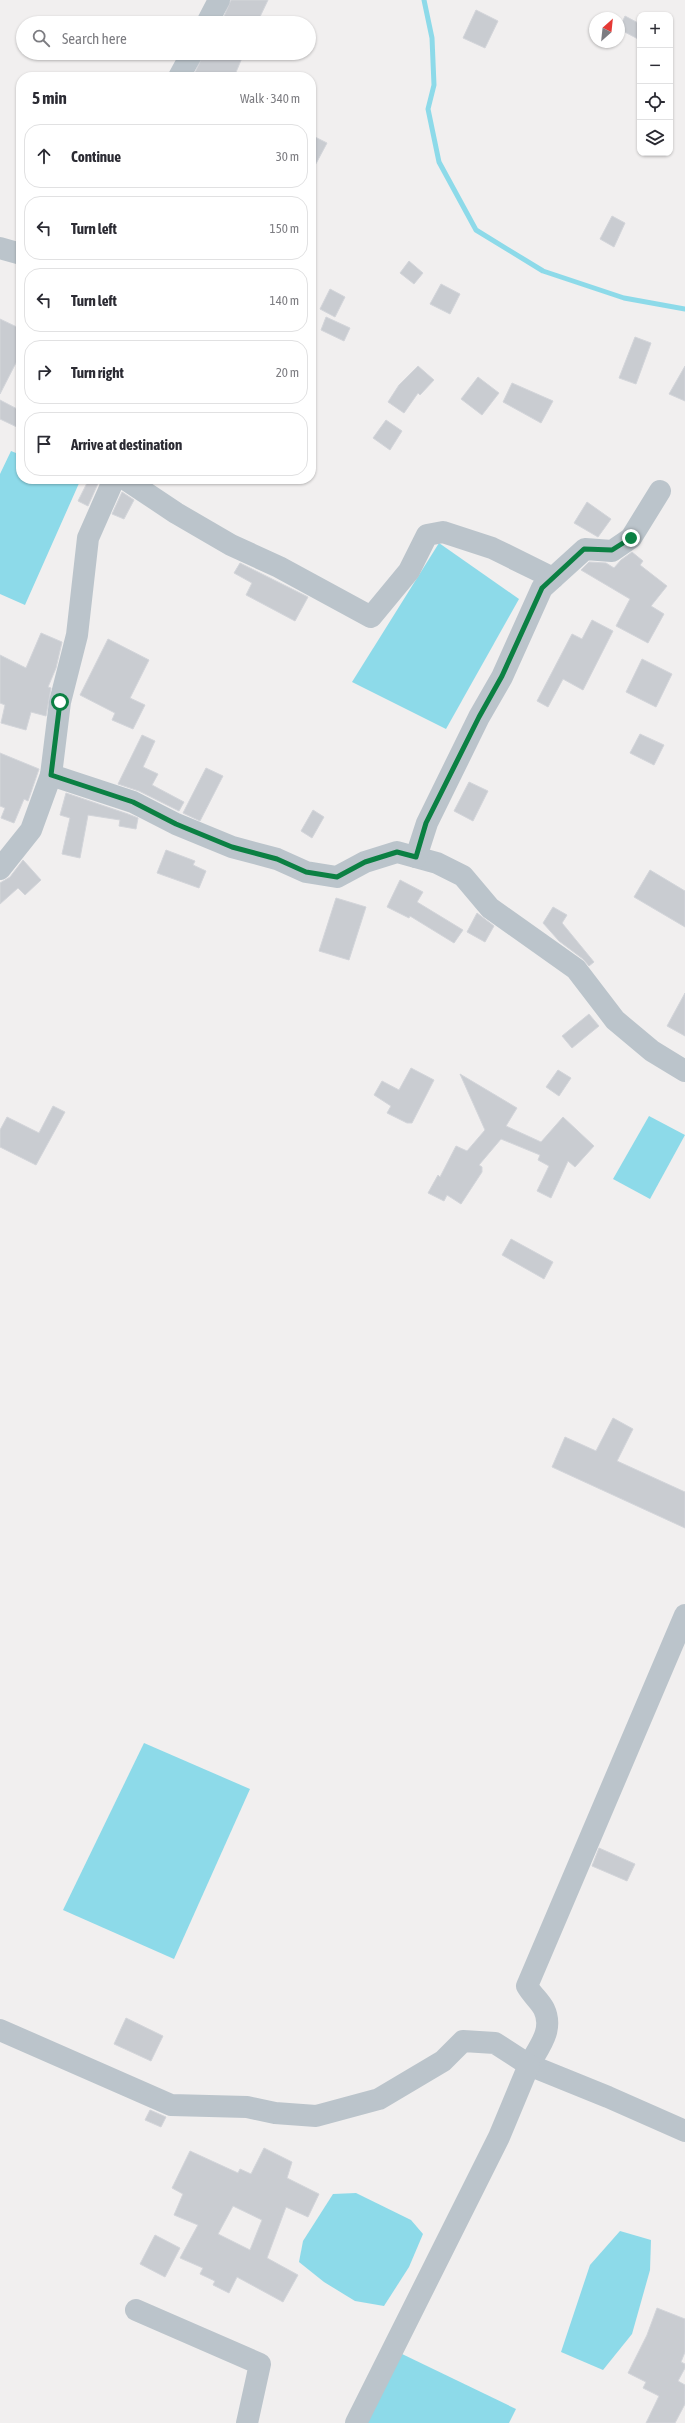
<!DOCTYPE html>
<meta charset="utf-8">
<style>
body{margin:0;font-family:"Asap Condensed",sans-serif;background:#f2f2f3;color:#2b2b33}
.controls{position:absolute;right:12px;top:12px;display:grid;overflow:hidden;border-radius:8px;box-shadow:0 1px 3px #0004}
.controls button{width:36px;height:36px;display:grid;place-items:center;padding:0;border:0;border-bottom:1px solid #e1e1e2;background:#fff;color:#2b2b33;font:20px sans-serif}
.compass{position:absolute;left:589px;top:12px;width:36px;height:36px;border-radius:50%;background:#fff;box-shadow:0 1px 3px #0004;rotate:27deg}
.stop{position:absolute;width:12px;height:12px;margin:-9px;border:3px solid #0b8043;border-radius:50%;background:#fff}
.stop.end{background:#0b8043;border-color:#fff;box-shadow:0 1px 4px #0008}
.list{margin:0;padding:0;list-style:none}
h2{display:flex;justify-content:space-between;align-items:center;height:52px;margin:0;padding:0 16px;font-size:17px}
h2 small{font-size:13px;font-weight:400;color:#7c7c81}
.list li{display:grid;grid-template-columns:26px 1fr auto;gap:12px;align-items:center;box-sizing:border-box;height:64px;margin:0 8px 8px;padding:0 8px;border:1px solid #e1e1e2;border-radius:16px}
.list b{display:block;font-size:15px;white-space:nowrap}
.list em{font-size:13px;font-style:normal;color:#7c7c81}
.icon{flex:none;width:22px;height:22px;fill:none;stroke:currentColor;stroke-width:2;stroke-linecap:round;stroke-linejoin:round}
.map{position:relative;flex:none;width:685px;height:2423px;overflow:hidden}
.search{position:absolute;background:#fff;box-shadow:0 1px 3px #0004;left:16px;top:16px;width:300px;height:44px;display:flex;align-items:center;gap:10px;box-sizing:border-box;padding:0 14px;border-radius:22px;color:#7c7c81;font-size:15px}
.panel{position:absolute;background:#fff;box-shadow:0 1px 3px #0004;left:16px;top:72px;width:300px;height:412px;border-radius:16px}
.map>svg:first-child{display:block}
.water{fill:#8ddae9}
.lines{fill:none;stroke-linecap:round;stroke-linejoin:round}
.stream{stroke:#8ddae9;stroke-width:5}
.building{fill:#c9ccd1;stroke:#d3d5da;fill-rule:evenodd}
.minor{stroke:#bbc4cb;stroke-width:22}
.route{stroke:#0b8043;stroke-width:5}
</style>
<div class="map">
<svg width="685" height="2423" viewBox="0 0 685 2423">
<rect width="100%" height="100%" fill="#f1efef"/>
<g class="water">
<path d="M11 451 21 455V479H75L80 481 25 605 0 594V474Z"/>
<path d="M439 543 519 599 446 729 352 682Z"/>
<path d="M649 1116 685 1135 650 1199 613 1179Z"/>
<path d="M144 1743 250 1789 174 1959 63 1910Z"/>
<path d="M356 2193 411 2220 423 2234 409 2267 384 2306 355 2301 324 2282 299 2262 303 2241 333 2194Z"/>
<path d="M620 2231 651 2240 650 2270 632 2334 603 2370 561 2352 590 2265Z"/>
<path d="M400 2353 516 2409 509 2423H367Z"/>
</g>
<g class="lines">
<path class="stream" d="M424 0 432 38 434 85 428 109 439 162 476 230 543 271 624 298 685 309"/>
</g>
<g class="building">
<path d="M231 0H268L257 23H221Z"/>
<path d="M476 10 498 21 485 48 463 38Z"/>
<path d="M625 16 640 24V40L619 29Z"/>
<path d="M204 53H244L234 77H193Z"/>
<path d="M311 135 327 143 311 173Z"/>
<path d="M612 216 625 223 614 247 600 239Z"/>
<path d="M409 261 423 273 414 284 400 273Z"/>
<path d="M441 284 460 294 450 314 430 304Z"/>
<path d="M330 289 345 297 335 317 320 309Z"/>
<path d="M326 317 350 328 344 341 321 330Z"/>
<path d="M0 319 21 329V353L0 394Z"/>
<path d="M635 337 651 343 636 384 619 378Z"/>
<path d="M418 366 434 380 420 395 418 393 404 413 388 402 399 385Z"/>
<path d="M685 366V401L669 394Z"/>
<path d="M478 377 499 393 482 415 461 399Z"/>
<path d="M512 383 553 401 541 423 503 402Z"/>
<path d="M0 400 21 411V429L0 419Z"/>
<path d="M386 420 402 431 390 450 373 438Z"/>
<path d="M89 479H100L88 506 78 501Z"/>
<path d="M122 492 134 500 124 519 112 514Z"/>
<path d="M587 502 611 519 598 537 574 523Z"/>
<path d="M632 552 643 561 640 565 667 586 651 606 664 614 648 643 616 626 630 599 581 570 589 562 606 563 614 568 621 560Z"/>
<path d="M240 563 308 597 295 621 246 595 252 583 234 573Z"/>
<path d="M592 620 613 631 583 690 563 679 548 707 537 701 572 634 582 639Z"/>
<path d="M41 633 62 642 56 668 48 687 51 688 46 716 31 712 26 730 1 723 5 705 0 703V655L26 668Z"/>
<path d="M108 639 149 660 130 698 145 705 133 729 112 720 115 713 80 695Z"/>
<path d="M642 659 672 674 656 707 626 692Z"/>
<path d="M640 734 664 745 654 765 630 753Z"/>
<path d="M142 735 155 741 143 767 158 774 152 785 184 802 179 811 139 791 118 784Z"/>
<path d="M0 753 39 769 28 801 24 799 14 823 1 818 5 808 0 806Z"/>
<path d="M206 768 223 776 200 821 183 813Z"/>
<path d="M469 782 488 791 473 821 454 811Z"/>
<path d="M66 793 128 814 138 818 136 829 119 826 120 820 88 815 80 858 62 854 70 818 60 815Z"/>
<path d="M313 810 324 817 312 838 301 831Z"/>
<path d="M166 850 195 861 193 865 206 871 199 888 157 873Z"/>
<path d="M23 860 41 880 25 895 18 888 0 904V883L10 877Z"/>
<path d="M650 870 685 891V927L634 897Z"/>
<path d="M400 880 423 892 417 902 463 930 454 943 410 916 409 918 387 907Z"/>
<path d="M336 898 366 907 349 960 319 951Z"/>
<path d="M553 907 567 915 562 923 594 962 589 966 583 959 559 941 543 923Z"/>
<path d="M477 913 494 926 485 942 467 932Z"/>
<path d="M685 993V1036L667 1026Z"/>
<path d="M589 1014 599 1026 572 1048 562 1036Z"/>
<path d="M411 1068 434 1080 412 1123H407L387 1113 391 1106 374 1095 382 1081 399 1090Z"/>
<path d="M558 1070 571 1078 559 1096 546 1087Z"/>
<path d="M460 1074 517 1108 506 1126 541 1142 563 1117 594 1146 575 1167 568 1161 551 1198 537 1191 549 1166 538 1160 540 1155 501 1139 479 1165 482 1167V1172L461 1204 447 1195 444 1201 428 1193 438 1175 440 1177 456 1146 467 1151 485 1130Z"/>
<path d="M53 1106 65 1112 36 1165 0 1147V1130L7 1117 39 1133Z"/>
<path d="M511 1239 553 1262 544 1279 502 1255Z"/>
<path d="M613 1418 633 1429 617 1461 685 1492V1528L552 1467 565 1437 596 1451Z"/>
<path d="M599 1848 635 1864 627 1881 592 1866Z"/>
<path d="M126 2018 163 2036 151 2061 114 2044Z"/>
<path d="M150 2110 166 2117 161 2127 145 2120Z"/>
<path d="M264 2148 292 2162 287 2178 319 2194 308 2217 286 2207 267 2258 298 2275 283 2302 237 2277 229 2293 213 2285 215 2281 200 2274 203 2268 180 2258 198 2225 174 2215 183 2194 172 2188 190 2151 238 2173 240 2169 251 2174ZM233 2206 262 2220 250 2250 218 2234Z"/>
<path d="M155 2235 180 2248 165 2277 140 2264Z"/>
<path d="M657 2308 685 2319V2352L681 2362 685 2364V2368L678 2381 685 2385V2404L675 2423H646L659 2396 643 2388 646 2382 628 2373 647 2335Z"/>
</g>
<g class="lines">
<g class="minor">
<path d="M207 23 219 0"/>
<path d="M179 77 192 53"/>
<path d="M0 248 21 254"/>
<path d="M125 479 176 513 231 545 279 567 371 617 409 571 427 535 443 532 492 548 553 578"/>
<path d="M51 775 133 802 176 824 232 847 277 859 306 872 337 877 365 862 397 852 437 863 463 876 490 908 576 969 615 1020 652 1051 685 1071"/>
<path d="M416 857 427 823 479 717 502 677 542 588 585 549 612 551 631 538 660 491"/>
<path d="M0 869 31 830 51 775 60 702 77 635 88 538 114 479"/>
<path d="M685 1615 527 1986C532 1995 540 2001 544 2009 554 2030 539 2047 529 2065L608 2097 685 2131"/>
<path d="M0 2030 171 2105 247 2107 275 2113 316 2116 379 2099 443 2061 463 2041 495 2043 529 2065 499 2137 356 2423"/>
<path d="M136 2310 260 2364 247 2423"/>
</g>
</g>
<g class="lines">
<path class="route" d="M60 702 51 775 133 802 176 824 232 847 277 859 306 872 337 877 365 862 397 852 416 857 426 823 479 717 502 676 542 588 584 549 612 550 631 538"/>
</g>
</svg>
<div class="controls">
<button>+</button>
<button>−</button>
<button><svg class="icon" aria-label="locate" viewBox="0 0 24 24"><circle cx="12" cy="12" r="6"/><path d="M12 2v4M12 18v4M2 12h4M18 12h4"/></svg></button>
<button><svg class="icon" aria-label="layers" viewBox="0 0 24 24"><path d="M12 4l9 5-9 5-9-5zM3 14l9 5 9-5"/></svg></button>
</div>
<svg class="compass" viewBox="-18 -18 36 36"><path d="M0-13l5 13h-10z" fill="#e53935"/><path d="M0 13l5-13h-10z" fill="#7c7c81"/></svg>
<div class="stop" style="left:60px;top:702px"></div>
<div class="stop end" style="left:631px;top:538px"></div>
<div class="search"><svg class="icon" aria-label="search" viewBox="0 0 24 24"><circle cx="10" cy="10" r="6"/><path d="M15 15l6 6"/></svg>Search here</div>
<section class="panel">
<h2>5 min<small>Walk · 340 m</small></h2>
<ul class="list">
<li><svg class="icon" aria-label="ahead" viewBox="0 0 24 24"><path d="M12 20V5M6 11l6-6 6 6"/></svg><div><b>Continue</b></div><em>30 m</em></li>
<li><svg class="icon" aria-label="left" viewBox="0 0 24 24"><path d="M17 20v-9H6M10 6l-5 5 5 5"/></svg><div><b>Turn left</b></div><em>150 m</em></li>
<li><svg class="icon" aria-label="left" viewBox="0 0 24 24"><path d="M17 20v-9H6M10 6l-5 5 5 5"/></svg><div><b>Turn left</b></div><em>140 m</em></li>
<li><svg class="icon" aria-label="right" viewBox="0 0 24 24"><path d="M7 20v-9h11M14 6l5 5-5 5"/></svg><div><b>Turn right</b></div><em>20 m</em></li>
<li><svg class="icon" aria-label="arrive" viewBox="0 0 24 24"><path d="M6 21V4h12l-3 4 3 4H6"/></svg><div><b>Arrive at destination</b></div></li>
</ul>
</section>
</div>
